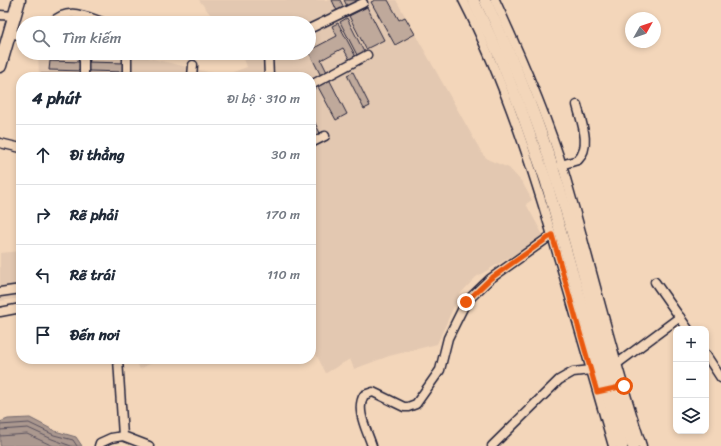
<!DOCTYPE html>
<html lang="vi">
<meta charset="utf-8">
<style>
body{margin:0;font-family:Sriracha,sans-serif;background:#f6f6f7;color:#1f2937}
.controls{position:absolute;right:12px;bottom:12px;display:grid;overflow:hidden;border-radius:8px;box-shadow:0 2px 6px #0003}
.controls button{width:36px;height:36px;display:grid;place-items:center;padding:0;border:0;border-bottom:1px solid #e0e1e3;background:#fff;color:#1f2937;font:20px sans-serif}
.compass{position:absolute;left:625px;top:12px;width:36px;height:36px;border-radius:50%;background:#fff;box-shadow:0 2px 6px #0003;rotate:50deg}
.stop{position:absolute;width:12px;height:12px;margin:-9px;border:3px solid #ea580c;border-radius:50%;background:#fff}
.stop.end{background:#ea580c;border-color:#fff;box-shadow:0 1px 4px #0008}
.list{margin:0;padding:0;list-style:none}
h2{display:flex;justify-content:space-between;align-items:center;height:52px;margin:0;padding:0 16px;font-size:17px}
h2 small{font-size:13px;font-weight:400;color:#747a83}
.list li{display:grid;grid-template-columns:26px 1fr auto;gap:12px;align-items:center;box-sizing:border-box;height:60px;padding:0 16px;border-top:1px solid #e0e1e3}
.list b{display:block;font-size:15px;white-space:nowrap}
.list em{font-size:13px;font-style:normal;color:#747a83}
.icon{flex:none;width:22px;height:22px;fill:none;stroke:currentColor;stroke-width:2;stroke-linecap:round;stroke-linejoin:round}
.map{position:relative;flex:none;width:721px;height:446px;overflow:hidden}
.search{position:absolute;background:#fff;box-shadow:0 2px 6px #0003;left:16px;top:16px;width:300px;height:44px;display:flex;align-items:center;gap:10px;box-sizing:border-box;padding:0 14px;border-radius:22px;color:#747a83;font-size:15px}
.panel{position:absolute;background:#fff;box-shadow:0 2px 6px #0003;left:16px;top:72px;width:300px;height:292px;border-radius:16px}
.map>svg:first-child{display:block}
.built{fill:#e3c8b1}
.water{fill:#ab988f;stroke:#74696d}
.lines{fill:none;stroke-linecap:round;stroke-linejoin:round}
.shore{stroke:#59515d;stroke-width:1}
.building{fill:#bfa99b;stroke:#22223b}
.minor-casing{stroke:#22223b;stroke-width:11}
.major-casing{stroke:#22223b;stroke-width:14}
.highway-casing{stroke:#22223b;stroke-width:15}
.minor{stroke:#f3d6ba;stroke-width:8}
.major{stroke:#f3d6ba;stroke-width:11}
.highway{stroke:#f3d6ba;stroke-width:12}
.route{stroke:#ea580c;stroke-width:5}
</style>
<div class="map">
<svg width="721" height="446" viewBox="0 0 721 446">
<rect width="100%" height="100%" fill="#f3d6ba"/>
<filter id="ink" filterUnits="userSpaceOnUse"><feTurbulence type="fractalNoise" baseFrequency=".025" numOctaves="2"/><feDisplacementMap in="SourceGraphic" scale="8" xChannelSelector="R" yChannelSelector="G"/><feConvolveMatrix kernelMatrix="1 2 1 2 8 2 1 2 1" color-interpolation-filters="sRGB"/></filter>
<g filter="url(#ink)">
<g class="built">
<path d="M199 0H396L483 155 489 160 509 168 522 182 532 200 526 204 544 237 476 277 459 295 437 344 389 356 354 369 350 359 326 373 311 345V77H39L38 54 125 59 126 53H149V58L208 72 225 75 247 67 242 53H309V23H217Z"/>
<path d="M21 251V298L0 301V253Z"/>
<path d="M135 359H160L140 369Z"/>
</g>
<path class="water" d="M30 418 55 431 76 437 82 446H0V422L8 419Z"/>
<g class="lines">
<g class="shore">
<path d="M0 425 29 423 54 435 73 440 77 446"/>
<path d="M0 430 28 428 52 439 71 446"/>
<path d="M0 436 27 434 53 446"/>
</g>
</g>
<g class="building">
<path d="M332 0H340L344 8 337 11Z"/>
<path d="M344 0H359L347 6Z"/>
<path d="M375 0H388L399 20 405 17 415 34 395 45 371 2Z"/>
<path d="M367 7 384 40 366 49 349 16Z"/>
<path d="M347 18 364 52 357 55 340 22Z"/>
<path d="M338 23 356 57 350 60 343 48 321 60 327 72 321 76 309 52V38L314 48 337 36 332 26Z"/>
<path d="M50 61 83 62V71L49 70Z"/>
<path d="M88 62 125 63 124 72 88 71Z"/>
<path d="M353 72 370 106 364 109 347 75Z"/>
<rect x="41" y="74" width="42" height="3"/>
<path d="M89 74 125 75V77H89Z"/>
<path d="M329 79 347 114 336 120 317 85Z"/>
<path d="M311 115 321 135 311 140Z"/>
</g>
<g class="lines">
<defs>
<g id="minor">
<path d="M463 0C506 84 534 173 560 263 578 324 595 385 613 446"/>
<path d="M495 0C521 56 546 113 564 172 591 263 612 356 642 446"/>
<path d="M0 15 14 16"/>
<path d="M51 23C69 6 84 16 105 23"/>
<path d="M309 29 363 3"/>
<path d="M10 33 23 36"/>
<path d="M80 53 84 60V77"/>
<path d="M127 53V77"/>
<path d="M268 53 269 77"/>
<path d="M192 77 193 65"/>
<path d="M311 85 367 55"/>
<path d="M0 143 21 148"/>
<path d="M311 143 325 136"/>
<path d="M561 165 578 160C592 146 581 121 577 105"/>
<path d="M655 282 688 329"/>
<path d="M0 292 21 289"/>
<path d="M0 312 21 308"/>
<path d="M706 355 721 378"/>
<path d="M118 359 123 436 149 446"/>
<path d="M618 363 680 317"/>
<path d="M99 446 100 443 111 438 123 436"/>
<path d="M372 446C367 430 355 410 364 395L373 392 404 407H408L416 404 440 370 448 338 466 302 490 279 552 235"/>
<path d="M492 446 559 380 573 372 591 370"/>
</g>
<g id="major">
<path d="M473 0 499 55 521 110 546 181 622 446"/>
<path d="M485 0C512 57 536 115 555 175 584 264 603 357 633 446"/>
</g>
<path id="highway" d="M0 66 19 0"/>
</defs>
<use href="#minor" class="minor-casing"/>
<use href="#major" class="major-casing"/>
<use href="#highway" class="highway-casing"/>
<use href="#minor" class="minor"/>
<use href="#major" class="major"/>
<use href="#highway" class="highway"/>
</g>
</g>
<g class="lines" filter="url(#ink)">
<path class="route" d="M466 302 490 279 552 235 597 392 624 386"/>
</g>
</svg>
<div class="controls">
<button>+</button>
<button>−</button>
<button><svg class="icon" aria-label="layers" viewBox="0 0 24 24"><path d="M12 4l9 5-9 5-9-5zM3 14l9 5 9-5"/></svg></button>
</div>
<svg class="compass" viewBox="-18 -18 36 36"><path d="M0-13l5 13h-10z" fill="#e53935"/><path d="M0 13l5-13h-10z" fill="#747a83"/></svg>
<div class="stop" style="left:624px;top:386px"></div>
<div class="stop end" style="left:466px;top:302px"></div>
<div class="search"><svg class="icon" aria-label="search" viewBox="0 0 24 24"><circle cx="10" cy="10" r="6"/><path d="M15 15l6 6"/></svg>Tìm kiếm</div>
<section class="panel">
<h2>4 phút<small>Đi bộ · 310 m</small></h2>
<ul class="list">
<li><svg class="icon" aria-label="ahead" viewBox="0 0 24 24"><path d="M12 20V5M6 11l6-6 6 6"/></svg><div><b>Đi thẳng</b></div><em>30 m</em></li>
<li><svg class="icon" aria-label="right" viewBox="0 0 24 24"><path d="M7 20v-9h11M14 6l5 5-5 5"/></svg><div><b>Rẽ phải</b></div><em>170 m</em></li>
<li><svg class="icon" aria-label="left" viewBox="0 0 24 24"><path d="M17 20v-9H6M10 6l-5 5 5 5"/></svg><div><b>Rẽ trái</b></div><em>110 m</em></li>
<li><svg class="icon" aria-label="arrive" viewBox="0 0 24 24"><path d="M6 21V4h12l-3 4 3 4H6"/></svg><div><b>Đến nơi</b></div></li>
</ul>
</section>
</div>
